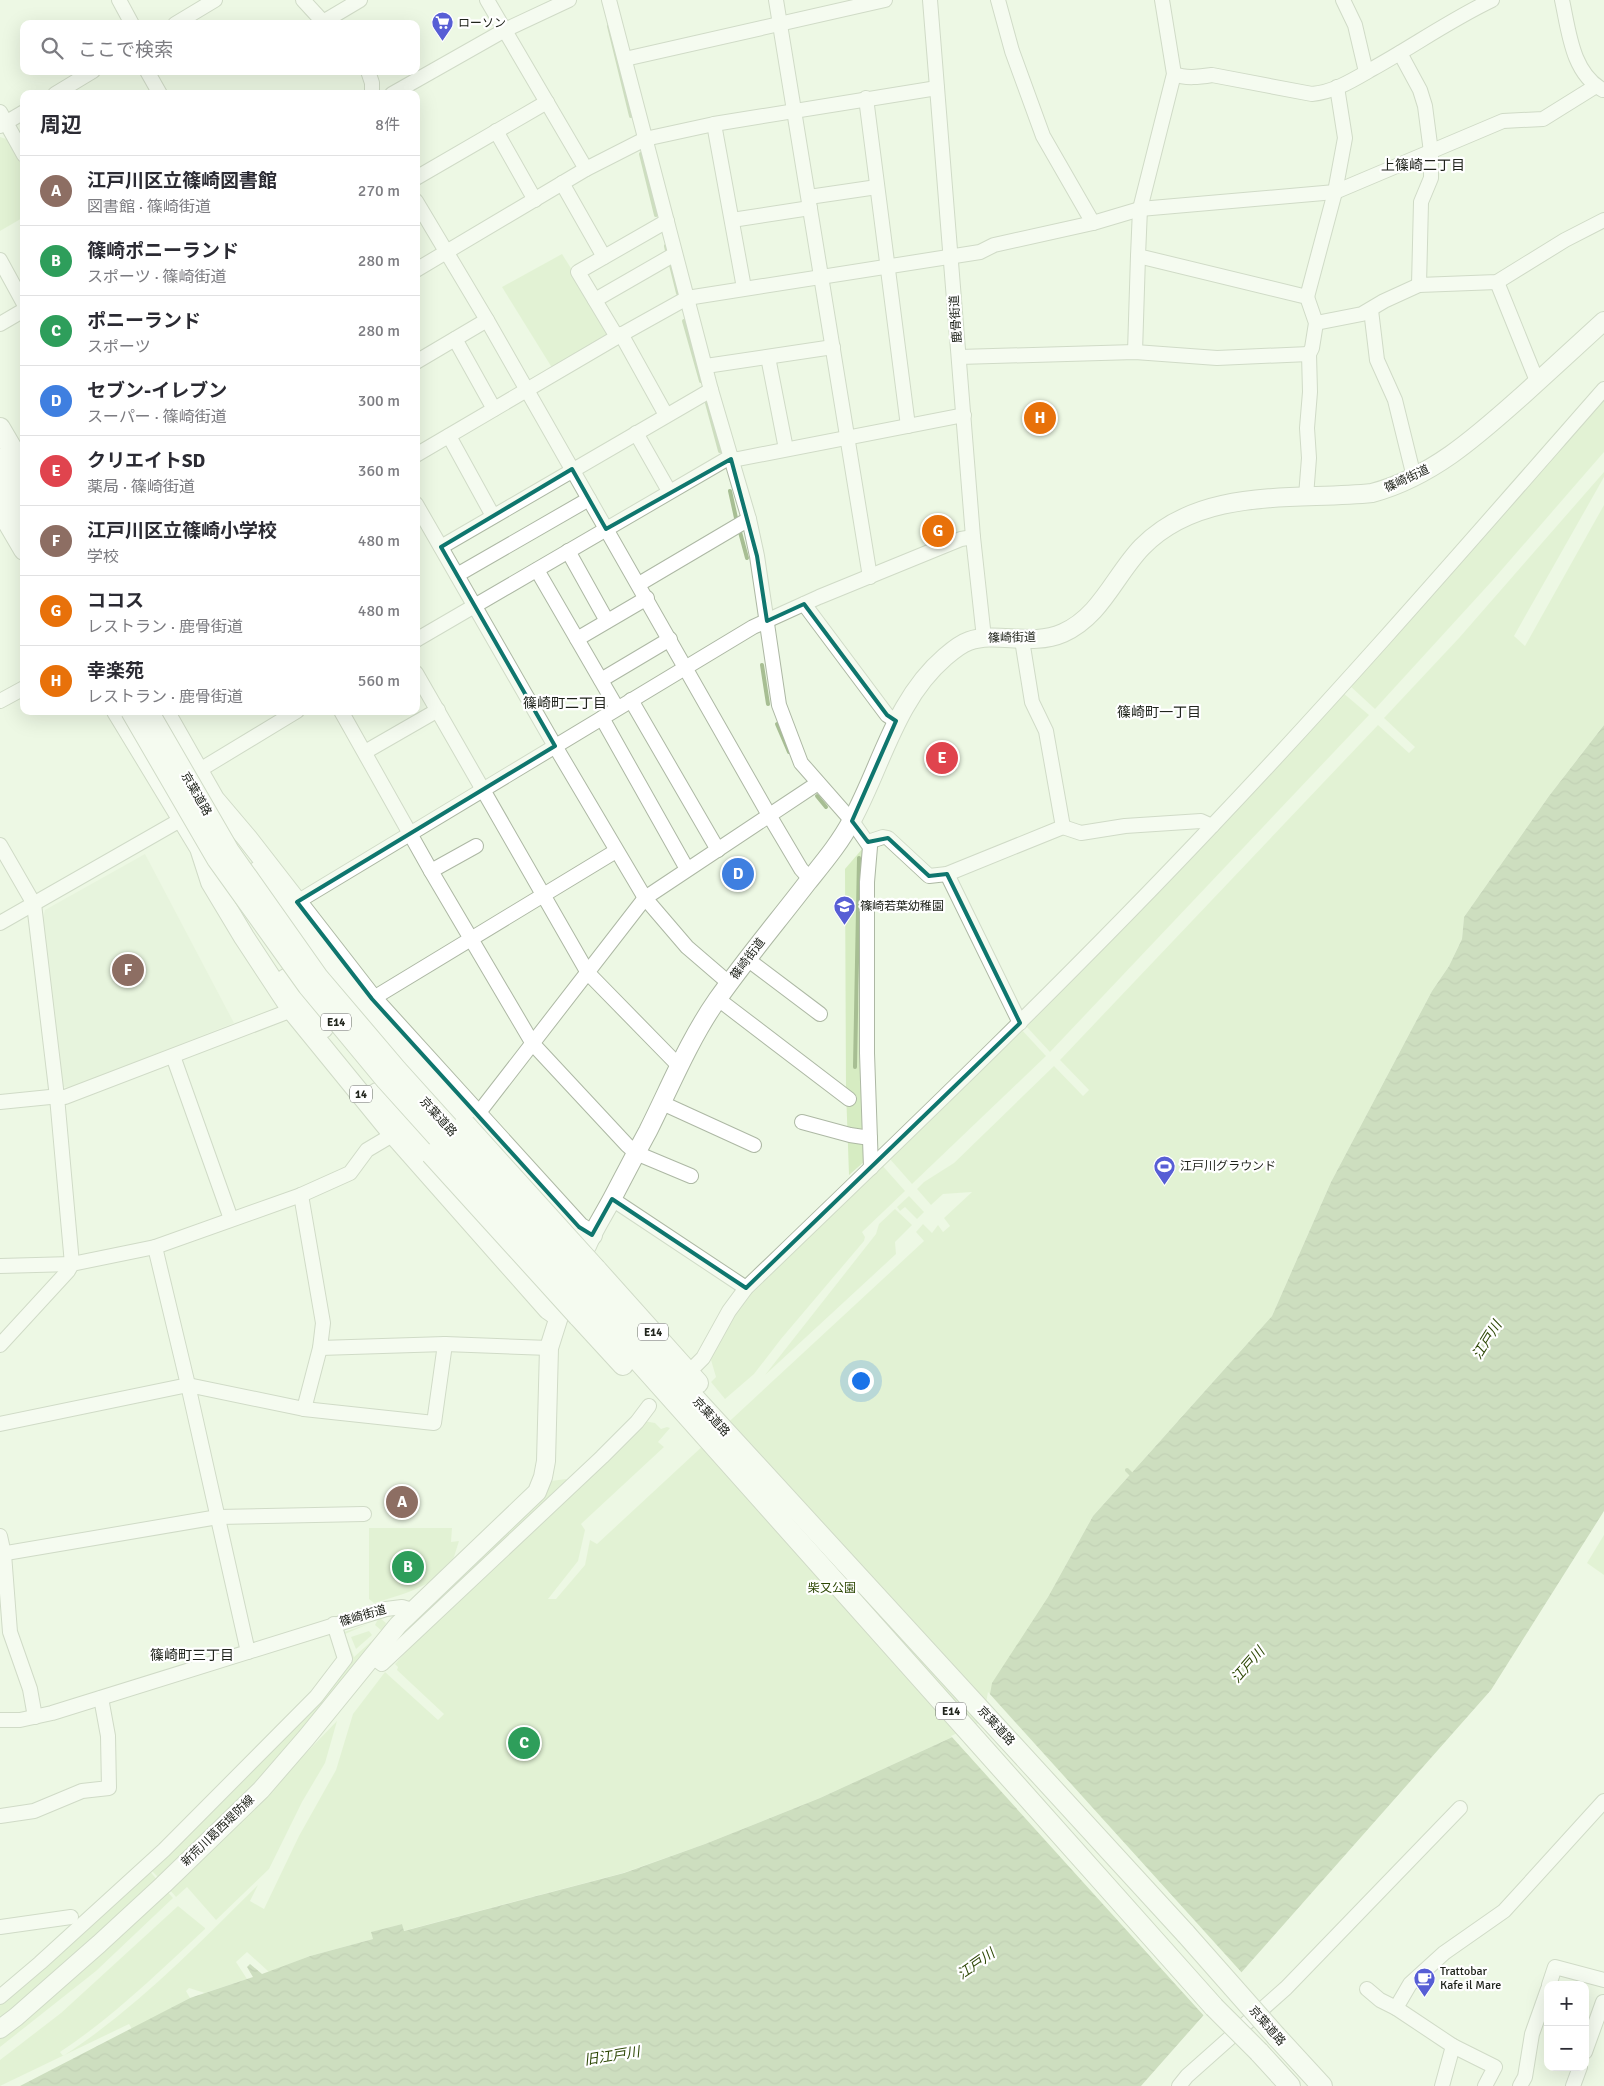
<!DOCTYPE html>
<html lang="ja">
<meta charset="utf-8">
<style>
body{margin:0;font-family:Signika,"Noto Sans JP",sans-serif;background:#f2f2f3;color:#2b2b33}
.controls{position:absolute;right:15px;bottom:15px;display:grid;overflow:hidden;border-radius:10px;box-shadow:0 5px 20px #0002}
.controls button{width:45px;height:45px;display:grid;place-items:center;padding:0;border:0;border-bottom:1px solid #e1e1e2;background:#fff;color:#2b2b33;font:25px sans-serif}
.you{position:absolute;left:860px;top:1380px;width:18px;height:18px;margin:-12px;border:4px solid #fff;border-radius:50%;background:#1a73e8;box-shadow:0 0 0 8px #1a73e833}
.badge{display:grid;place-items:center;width:32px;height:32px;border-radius:50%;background:#2563eb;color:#fff;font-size:16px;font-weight:700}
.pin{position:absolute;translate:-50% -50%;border:2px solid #fff;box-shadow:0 1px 5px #0006}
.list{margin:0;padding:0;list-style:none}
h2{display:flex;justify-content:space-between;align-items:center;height:65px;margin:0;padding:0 20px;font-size:21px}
h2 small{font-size:16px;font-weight:400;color:#7c7c81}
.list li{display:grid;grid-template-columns:32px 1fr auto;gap:15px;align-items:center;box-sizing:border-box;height:70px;padding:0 20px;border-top:1px solid #e1e1e2}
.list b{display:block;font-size:19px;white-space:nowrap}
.list p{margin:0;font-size:16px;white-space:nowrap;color:#7c7c81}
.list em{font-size:16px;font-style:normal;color:#7c7c81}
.icon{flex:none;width:28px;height:28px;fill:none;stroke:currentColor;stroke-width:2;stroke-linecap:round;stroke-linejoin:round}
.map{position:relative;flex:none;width:1604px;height:2086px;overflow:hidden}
.search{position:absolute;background:#fff;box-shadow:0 5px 20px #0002;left:20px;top:20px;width:400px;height:55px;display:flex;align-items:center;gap:12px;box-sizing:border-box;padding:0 18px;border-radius:10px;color:#7c7c81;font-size:19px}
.panel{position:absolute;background:#fff;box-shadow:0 5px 20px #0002;left:20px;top:90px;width:400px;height:625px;border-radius:10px}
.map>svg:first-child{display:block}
.built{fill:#e1f0d4}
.green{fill:#d6ecc2}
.water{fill:url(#water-waves)}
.pier{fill:#edf8e4}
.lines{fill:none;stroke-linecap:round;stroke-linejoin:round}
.stream{stroke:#a7be93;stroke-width:4}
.minor-casing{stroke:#adb8a4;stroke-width:16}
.major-casing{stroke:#adb8a4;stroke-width:20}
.highway-casing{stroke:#adb8a4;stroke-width:22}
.minor{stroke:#fff;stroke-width:14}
.major{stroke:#fff;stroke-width:18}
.highway{stroke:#fff;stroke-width:20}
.highway-bridge-casing{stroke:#adb8a4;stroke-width:22;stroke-linecap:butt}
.highway-bridge{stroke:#fff;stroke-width:20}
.marked{fill:none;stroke:#0f766e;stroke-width:4;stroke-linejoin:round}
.labels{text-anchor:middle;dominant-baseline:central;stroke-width:4.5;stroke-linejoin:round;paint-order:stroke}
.shield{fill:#fff;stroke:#636660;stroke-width:1}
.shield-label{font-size:11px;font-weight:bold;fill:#20241c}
.poi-label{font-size:12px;fill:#20241c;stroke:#fff;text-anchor:start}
.street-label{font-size:12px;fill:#20241c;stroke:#fff}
.park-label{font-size:12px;fill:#2d4704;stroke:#fff}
.neighbourhood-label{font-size:14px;fill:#20241c;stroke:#fff}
.water-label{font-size:14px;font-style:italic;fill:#2e4806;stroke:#fff}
</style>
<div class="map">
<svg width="1604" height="2086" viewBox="0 0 1604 2086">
<defs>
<pattern id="water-waves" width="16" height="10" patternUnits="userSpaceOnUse" patternTransform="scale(1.25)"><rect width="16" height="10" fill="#a7be93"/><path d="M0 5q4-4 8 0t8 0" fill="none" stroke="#8fa37e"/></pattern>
</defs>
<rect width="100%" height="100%" fill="#edf8e4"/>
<path class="built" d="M145 854 234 1023 70 1088 63 1087 43 918 45 910Z"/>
<g class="green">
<path d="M0 137 6 139 24 169V217L0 231Z"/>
<path d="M562 254 613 335 554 371 502 287Z"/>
<path d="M1604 396V452L1492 581 1375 709 1349 685Z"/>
<path d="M1604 472V477L1514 636 1525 646 1604 505V725L1549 796 1464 917 1462 939 1449 966 1432 991 1331 1182 1272 1316 1093 1516 1048 1597 985 1722 820 1798 705 1844 623 1873 403 1931 402 1924 372 1932 373 1939 310 1956 269 1972 247 1952 236 1962 247 1979 205 1993 189 1988 186 1991 190 1998 132 2029 129 2024 0 2086V2060L61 2013 178 1906 205 1928V1929C158 1973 113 2017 60 2052L63 2056C136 2009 197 1945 258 1885L250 1901 264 1909 299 1836 336 1770 353 1714 385 1672 438 1720 444 1714 397 1670 398 1667 395 1664 405 1653 402 1649 644 1421 655 1423 661 1429 667 1427 670 1428 658 1442 664 1447 581 1524 585 1530 578 1561 548 1599H556L585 1565 590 1540 597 1544 924 1241 916 1232 923 1224 932 1233 938 1225 943 1232 950 1226 944 1218 972 1192 943 1194 931 1205 917 1189 924 1182 954 1163 1054 1066 1083 1096 1089 1090 1060 1060 1378 725 1409 753 1415 747 1384 718 1459 638Z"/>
<path d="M1342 692 1369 715 1050 1052 1025 1025Z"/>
<path d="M863 848 857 959 865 1161 849 1175 846 1090 845 869Z"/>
<path d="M1021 1029 1046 1056 912 1184 889 1158Z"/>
<path d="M881 1164 905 1191 862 1232 865 1237 864 1241 781 1339 754 1374 725 1399 711 1382 716 1377 711 1360 716 1344 736 1307Z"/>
<path d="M909 1196 924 1212 917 1219 905 1207 900 1211 897 1207Z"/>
<path d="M895 1209 912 1225 895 1242 896 1254 765 1375 876 1234 879 1224Z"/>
<path d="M566 1479 568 1482 393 1647 395 1638 542 1497 551 1481Z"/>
<path d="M369 1528H452L451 1542 459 1541C457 1547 455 1554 453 1560 440 1585 398 1596 374 1603L369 1599Z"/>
<path d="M1604 1535V1575L1587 1563Z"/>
<path d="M379 1617 386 1623 383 1632 375 1625Z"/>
<path d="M368 1624 345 1634 354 1657 374 1639 377 1640 274 1765 160 1879 149 1868 349 1660 341 1633Z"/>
<path d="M369 1631 372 1635 356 1649 351 1637Z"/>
<path d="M337 1721 325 1763 302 1802 269 1869 216 1920 187 1887 176 1897 169 1889 249 1812Z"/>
<path d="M148 1869 158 1881 0 2021V2001Z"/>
<path d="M166 1890 173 1898 96 1971 0 2047V2038L41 2006Z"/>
</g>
<path class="water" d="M1604 725V1511L1491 1690 1141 2086H20L190 1998 253 1977 247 1967 250 1964 262 1974 310 1956 373 1939 371 1932 402 1924 404 1931 624 1873 705 1844 820 1798 985 1722 992 1683 1048 1597 1093 1516 1272 1316 1331 1182 1432 991 1449 966 1462 939 1464 917 1549 796Z"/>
<path class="pier" d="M988 1692 1243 1974 1205 2017 951 1736 983 1721Z"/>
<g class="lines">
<g class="stream">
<path d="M609 26 631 116"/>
<path d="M641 154 656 215"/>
<path d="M666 246 668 255"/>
<path d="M670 261 678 293"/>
<path d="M684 321 701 381"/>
<path d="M707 403 720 451"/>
<path d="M730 491 736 518"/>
<path d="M740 532 747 558"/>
<path d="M762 665 768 704"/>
<path d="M777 724 789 752"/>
<path d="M817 796 826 807"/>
<path d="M855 1067 859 858"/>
<path d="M1127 1470 1134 1477"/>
</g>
<defs>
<g id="minor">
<path d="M119 0 132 24"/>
<path d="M303 0 325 24"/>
<path d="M487 0 586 169"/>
<path d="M609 0 711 390 749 519 757 556 779 705 801 763 852 821 870 847 867 882V1053L871 1168"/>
<path d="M776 0 870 577"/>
<path d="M930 0 973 537 984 638"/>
<path d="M998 0 1012 51 1043 136 1093 223"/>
<path d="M1162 0 1174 74 1140 209 1138 256 1307 297 1316 323 1312 348 1309 354 1310 392 1307 428 1309 458 1306 496"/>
<path d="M1343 0 1355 25 1366 72"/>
<path d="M1562 0C1569 32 1572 73 1603 90"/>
<path d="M323 22 360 0"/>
<path d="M175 24 215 0"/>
<path d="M1400 53 1420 90 1425 106 1431 152V178L1421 202 1419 285"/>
<path d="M625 59 885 0"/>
<path d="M147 71 160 94"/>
<path d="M368 71 372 83V94"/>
<path d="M1174 74C1186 79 1200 77 1212 75L1312 94C1334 92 1353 80 1372 69 1412 47 1450 20 1492 0"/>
<path d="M55 94 93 71"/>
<path d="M392 94 505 30 569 0"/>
<path d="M866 98 908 426"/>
<path d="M0 112 24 155"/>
<path d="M714 124 744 288"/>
<path d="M0 126 24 112"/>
<path d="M496 131 535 200"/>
<path d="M416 178 547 102"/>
<path d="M562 183 604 257"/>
<path d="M809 197 877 187"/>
<path d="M416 201 487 320 769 815 801 869 810 879"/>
<path d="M732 220 810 208"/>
<path d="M0 260 24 304"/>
<path d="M416 270 586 169 645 139 714 124 937 88"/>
<path d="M1497 282 1537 381"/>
<path d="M1307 297 1335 192 1345 138 1337 87"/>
<path d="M595 300 675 254"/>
<path d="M1371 310 1377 360 1395 400 1414 477"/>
<path d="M1316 323 1362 314 1384 301 1419 285 1497 282 1565 240 1604 220"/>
<path d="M0 324 24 310"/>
<path d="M621 334 666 415"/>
<path d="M617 337 578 272 667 221"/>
<path d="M455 339 494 409"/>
<path d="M1135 352 1138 256"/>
<path d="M768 357 786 449"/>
<path d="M959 357 1135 352 1217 358 1309 354"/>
<path d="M416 362 487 320"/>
<path d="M706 366 833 347"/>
<path d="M636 433 669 491"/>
<path d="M449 436 493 516"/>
<path d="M416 455 617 337 687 298 980 252 994 245 1093 223 1140 209 1335 192 1503 121 1543 119 1596 86"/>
<path d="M416 504 555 746 645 898 687 947 730 984"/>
<path d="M441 547 711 390"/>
<path d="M568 551 607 621"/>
<path d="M537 570 617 708"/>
<path d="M457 575 589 499"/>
<path d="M639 584 749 519"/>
<path d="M804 604 887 715 896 721"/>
<path d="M577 639 647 598"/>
<path d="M416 640 725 460 738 459 964 415"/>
<path d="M1022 640 1032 702 1046 731 1063 827"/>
<path d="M416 673 588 973 680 1067"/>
<path d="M601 680 670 639"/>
<path d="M631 700 718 850"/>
<path d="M0 701 24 688"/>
<path d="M341 711 431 871 533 1044 627 1145 636 1153 691 1176"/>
<path d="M602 718 687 869"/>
<path d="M365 752 438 710"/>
<path d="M198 771 297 711"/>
<path d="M868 842 883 837 888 838 929 876 947 874 1063 827 1081 833 1125 826 1201 821 1212 826"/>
<path d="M0 845 34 904 57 1097 72 1264 68 1271 0 1345"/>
<path d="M431 871 476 846"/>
<path d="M947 874 1020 1023"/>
<path d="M297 902 753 627 819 597 961 539 973 537"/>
<path d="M0 923 182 819"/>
<path d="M747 959 820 1014"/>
<path d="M372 999 616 851"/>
<path d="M718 999 849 1099"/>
<path d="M173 1056 231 1219"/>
<path d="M0 1102 50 1097H65L292 1010"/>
<path d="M662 1103 754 1145"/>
<path d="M477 1115 645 898 818 783"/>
<path d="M802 1122 850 1135 870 1138"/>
<path d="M301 1195 323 1323 320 1348 304 1409"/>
<path d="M612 1199 746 1288"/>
<path d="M155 1247 188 1385 248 1652"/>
<path d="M0 1266 72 1264 155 1247 301 1195 350 1173 367 1150 394 1134"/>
<path d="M320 1348 445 1344 549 1348"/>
<path d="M696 1365 703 1358 729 1311 746 1288C904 1136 1062 985 1212 826 1347 684 1475 536 1604 389"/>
<path d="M0 1424 188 1385 304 1409 434 1423 445 1344"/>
<path d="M0 1536 4 1554 10 1632 30 1689 35 1717"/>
<path d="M0 1554 218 1517 364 1514"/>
<path d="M371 1656 382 1664 602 1457 637 1422 649 1406"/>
<path d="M0 1720H20L52 1713 386 1609 402 1607 412 1610"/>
<path d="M0 1816 34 1811 82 1791 109 1788 108 1736 101 1698"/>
<path d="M0 1927 71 1917"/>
<path d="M1549 1985 1555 1967 1604 1980"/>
<path d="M1367 1989 1380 2000 1396 2008"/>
<path d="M0 1997 40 1963 164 1850 316 1697 345 1659 334 1624"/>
<path d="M1453 2046 1495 2067 1485 2086"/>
<path d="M1585 2052 1603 2002 1604 2003"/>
<path d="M1179 2086 1187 2076 1286 1988 1460 1808"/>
<path d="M1442 2086 1453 2046 1396 2008 1410 1984 1444 1953 1504 1911 1604 1801"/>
<path d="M1520 2086 1525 2077 1532 2034 1548 1989"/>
<path d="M1573 2086 1580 2067"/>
</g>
<g id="major">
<path d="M587 1246C594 1229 604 1214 612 1199 624 1176 636 1153 648 1131 670 1087 689 1040 717 1000 745 960 777 922 807 883 823 863 840 843 852 820 882 765 895 700 945 657 952 651 960 644 969 641 997 631 1031 647 1063 633 1101 616 1115 575 1142 547 1202 486 1295 501 1372 493 1432 477 1477 436 1522 396 1549 371 1577 346 1604 321"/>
<path d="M0 2029 16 2017 99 1944 163 1885 261 1790 306 1738 398 1625 537 1492 543 1477 546 1461 549 1348 561 1310"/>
</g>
<g id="highway">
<path d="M0 428 24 469"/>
<path d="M3 458 24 494"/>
<path d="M0 482 23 522"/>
<path d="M0 509 24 550"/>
<path d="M117 711 200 848 211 882 244 937 292 1010 389 1129 548 1309 558 1316"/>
<path d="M164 711 214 799 247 838 372 999 579 1227 592 1235"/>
<path d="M257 872 328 968 465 1124"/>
<path d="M286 979 323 1028"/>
<path d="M377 1093 431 1154"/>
<path d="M596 1269 698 1383"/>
<path d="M590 1284 1186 1934"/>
<path d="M584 1300 1214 2007"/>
<path d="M578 1316 623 1365"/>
<path d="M1276 2036 1322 2086"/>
<path d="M1259 2052 1290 2086"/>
</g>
</defs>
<use href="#minor" class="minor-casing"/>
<use href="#major" class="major-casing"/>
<use href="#highway" class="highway-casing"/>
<use href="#minor" class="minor"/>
<use href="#major" class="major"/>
<use href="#highway" class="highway"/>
<defs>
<g id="highway-bridge">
<path d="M131 711 217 859 308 986 386 1080 584 1300"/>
<path d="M148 711 229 851 318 977 397 1070 590 1284"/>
<path d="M465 1124 596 1269"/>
<path d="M431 1154 578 1316"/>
<path d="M1186 1934 1276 2036"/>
<path d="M1214 2007 1259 2052"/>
</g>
</defs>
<use href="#highway-bridge" class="highway-bridge-casing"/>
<use href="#highway-bridge" class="highway-bridge"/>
</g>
<path d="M0 0H1604V2086H0ZM731 459 757 556 767 621 804 604 887 715 896 721 852 821 868 842 888 838 929 876 947 874 1020 1023 746 1288 612 1199 592 1235 579 1227 372 999 297 902 555 746 441 547 572 469 606 529Z" fill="#edf8e4" fill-opacity=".55" fill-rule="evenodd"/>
<path class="marked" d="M731 459 757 556 767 621 804 604 887 715 896 721 852 821 868 842 888 838 929 876 947 874 1020 1023 746 1288 612 1199 592 1235 579 1227 372 999 297 902 555 746 441 547 572 469 606 529Z"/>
<defs>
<symbol id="supermarket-pin" viewBox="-11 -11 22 30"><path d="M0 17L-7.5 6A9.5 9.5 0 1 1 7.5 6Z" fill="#575ed5" stroke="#fff"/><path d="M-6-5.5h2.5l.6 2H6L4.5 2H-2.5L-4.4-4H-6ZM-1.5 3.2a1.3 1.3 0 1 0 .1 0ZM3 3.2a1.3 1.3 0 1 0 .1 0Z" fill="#fff"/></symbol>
<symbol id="school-pin" viewBox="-11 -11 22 30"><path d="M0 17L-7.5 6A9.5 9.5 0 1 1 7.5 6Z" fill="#575ed5" stroke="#fff"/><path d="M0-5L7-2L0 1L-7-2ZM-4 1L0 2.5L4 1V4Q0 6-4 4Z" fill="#fff"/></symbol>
<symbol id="stadium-pin" viewBox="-11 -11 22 30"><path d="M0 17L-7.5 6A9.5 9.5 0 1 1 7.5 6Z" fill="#575ed5" stroke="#fff"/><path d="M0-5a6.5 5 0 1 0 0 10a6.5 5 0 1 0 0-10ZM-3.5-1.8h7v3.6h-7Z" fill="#fff"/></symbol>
<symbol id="cafe-pin" viewBox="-11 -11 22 30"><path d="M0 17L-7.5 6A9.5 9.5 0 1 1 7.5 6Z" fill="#575ed5" stroke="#fff"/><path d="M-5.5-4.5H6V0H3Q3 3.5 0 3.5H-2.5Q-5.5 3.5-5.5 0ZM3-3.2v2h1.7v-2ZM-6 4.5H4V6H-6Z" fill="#fff"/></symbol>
</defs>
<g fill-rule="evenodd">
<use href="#supermarket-pin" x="430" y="10" width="25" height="34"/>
<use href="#school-pin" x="832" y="894" width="25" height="34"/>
<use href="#stadium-pin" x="1152" y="1154" width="25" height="34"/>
<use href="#cafe-pin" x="1412" y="1966" width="25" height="34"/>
</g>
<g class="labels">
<g class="shield">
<rect x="321" y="1013.5" width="30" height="17" rx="4"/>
<rect x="350" y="1085.5" width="22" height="17" rx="4"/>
<rect x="638" y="1323.5" width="30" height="17" rx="4"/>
<rect x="936" y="1702.5" width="30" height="17" rx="4"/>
</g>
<g class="shield-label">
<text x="336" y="1022">E14</text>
<text x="361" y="1094">14</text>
<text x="653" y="1332">E14</text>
<text x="951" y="1711">E14</text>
</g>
<g class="poi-label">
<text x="458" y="23">ローソン</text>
<text x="860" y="906">篠崎若葉幼稚園</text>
<text x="1180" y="1166">江戸川グラウンド</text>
<text x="1440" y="1971">Trattobar<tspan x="1440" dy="14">Kafe il Mare</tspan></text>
</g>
<g class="street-label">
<text transform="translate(956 319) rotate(-94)">鹿骨街道</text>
<text transform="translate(1407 479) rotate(-25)">篠崎街道</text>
<text transform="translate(1012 638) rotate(-1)">篠崎街道</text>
<text transform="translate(196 794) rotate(60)">京葉道路</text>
<text transform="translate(748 959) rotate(-53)">篠崎街道</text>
<text transform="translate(438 1117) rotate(48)">京葉道路</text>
<text transform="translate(711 1417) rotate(47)">京葉道路</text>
<text transform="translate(363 1616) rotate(-16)">篠崎街道</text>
<text transform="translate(996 1726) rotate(47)">京葉道路</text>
<text transform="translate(218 1831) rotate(-44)">新荒川葛西堤防線</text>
<text transform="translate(1267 2026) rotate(49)">京葉道路</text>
</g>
<g class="park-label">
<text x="832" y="1588">柴又公園</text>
</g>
<g class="neighbourhood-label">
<text x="1423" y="165">上篠崎二丁目</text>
<text x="565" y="703">篠崎町二丁目</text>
<text x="1159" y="712">篠崎町一丁目</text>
<text x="192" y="1655">篠崎町三丁目</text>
</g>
<g class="water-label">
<text transform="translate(1487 1340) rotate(-58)">江戸川</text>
<text transform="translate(1248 1665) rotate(-49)">江戸川</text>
<text transform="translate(976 1964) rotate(-35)">江戸川</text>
<text transform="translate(612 2056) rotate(-9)">旧江戸川</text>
</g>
</g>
</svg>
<div class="controls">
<button>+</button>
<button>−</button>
</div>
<div class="you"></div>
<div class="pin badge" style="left:402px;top:1502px;background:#8d6e63">A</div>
<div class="pin badge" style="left:408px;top:1567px;background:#2e9e5b">B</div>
<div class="pin badge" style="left:524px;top:1743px;background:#2e9e5b">C</div>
<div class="pin badge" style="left:738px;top:874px;background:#3f7fe0">D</div>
<div class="pin badge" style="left:942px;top:758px;background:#e0444e">E</div>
<div class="pin badge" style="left:128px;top:970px;background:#8d6e63">F</div>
<div class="pin badge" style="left:938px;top:531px;background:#e8710a">G</div>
<div class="pin badge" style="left:1040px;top:418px;background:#e8710a">H</div>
<div class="search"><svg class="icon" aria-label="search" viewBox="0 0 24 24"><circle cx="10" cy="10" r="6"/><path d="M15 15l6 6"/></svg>ここで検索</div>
<section class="panel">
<h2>周辺<small>8件</small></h2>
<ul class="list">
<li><span class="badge" style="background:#8d6e63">A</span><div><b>江戸川区立篠崎図書館</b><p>図書館 · 篠崎街道</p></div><em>270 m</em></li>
<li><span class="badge" style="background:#2e9e5b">B</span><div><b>篠崎ポニーランド</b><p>スポーツ · 篠崎街道</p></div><em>280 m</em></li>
<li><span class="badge" style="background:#2e9e5b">C</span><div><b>ポニーランド</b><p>スポーツ</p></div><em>280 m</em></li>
<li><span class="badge" style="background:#3f7fe0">D</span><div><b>セブン-イレブン</b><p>スーパー · 篠崎街道</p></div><em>300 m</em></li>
<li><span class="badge" style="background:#e0444e">E</span><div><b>クリエイトSD</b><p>薬局 · 篠崎街道</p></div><em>360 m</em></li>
<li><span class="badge" style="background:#8d6e63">F</span><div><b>江戸川区立篠崎小学校</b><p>学校</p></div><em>480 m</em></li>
<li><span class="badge" style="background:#e8710a">G</span><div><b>ココス</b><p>レストラン · 鹿骨街道</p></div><em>480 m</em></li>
<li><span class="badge" style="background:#e8710a">H</span><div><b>幸楽苑</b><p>レストラン · 鹿骨街道</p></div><em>560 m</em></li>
</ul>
</section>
</div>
